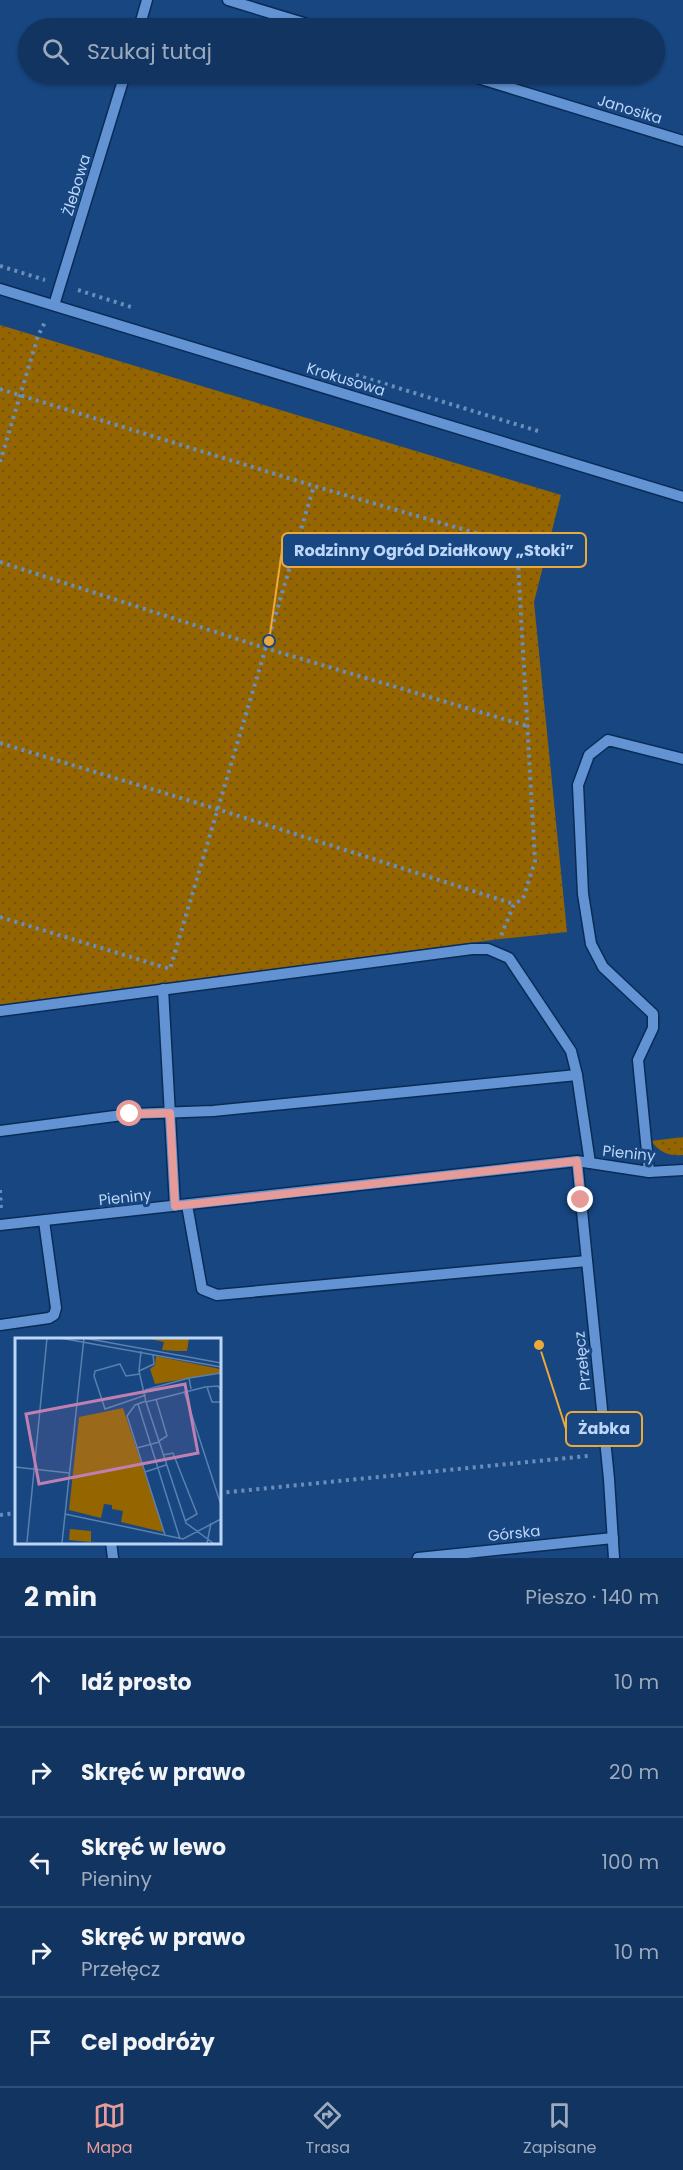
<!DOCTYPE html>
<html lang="pl">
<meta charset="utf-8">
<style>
body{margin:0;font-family:Poppins,sans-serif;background:#1f3f69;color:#f1f3f6}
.stop{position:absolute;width:18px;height:18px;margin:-14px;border:4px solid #e69b98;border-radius:50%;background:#fff}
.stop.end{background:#e69b98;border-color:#fff;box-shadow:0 2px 6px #0008}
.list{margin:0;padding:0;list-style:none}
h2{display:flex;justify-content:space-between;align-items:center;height:78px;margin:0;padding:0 24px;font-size:26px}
h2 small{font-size:20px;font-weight:400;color:#9caabd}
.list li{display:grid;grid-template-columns:39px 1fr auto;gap:18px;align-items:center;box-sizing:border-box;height:90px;padding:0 24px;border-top:2px solid #314f75}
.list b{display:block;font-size:22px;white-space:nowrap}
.list p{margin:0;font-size:20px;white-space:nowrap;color:#9caabd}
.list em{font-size:20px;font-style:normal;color:#9caabd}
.icon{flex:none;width:33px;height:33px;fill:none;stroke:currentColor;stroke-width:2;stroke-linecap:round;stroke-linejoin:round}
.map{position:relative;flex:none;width:683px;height:1558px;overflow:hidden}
.search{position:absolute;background:#123460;box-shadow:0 2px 4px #0004;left:18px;right:18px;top:18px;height:66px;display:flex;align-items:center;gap:15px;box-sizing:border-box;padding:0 21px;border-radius:33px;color:#9caabd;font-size:22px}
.sheet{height:528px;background:#123460}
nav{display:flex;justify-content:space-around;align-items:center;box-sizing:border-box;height:84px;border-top:2px solid #314f75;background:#123460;font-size:16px;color:#9caabd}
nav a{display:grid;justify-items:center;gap:3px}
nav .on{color:#e69b98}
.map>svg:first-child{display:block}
.green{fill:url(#green-dots)}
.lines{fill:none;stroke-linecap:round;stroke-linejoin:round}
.minor-casing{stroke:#092c57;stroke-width:13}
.path{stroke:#6a8ebc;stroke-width:4;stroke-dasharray:3 4.5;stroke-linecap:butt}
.minor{stroke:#6393d3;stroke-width:10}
.route{stroke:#e69b98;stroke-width:8}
.labels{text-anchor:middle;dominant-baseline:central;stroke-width:6;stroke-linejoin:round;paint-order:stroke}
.street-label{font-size:15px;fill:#bcd6f8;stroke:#184680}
.inset-road{fill:none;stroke:#5a80b0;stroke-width:1.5}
.view{fill:#bf80b1;fill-opacity:0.15;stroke:#bf80b1;stroke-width:3}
.inset-edge{fill:none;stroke:#bcd6f8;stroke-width:3}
.leader{fill:none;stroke:#eca93a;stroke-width:2}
.callout-dot{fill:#eca93a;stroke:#184680;stroke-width:2}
.callout{fill:#184680;stroke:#eca93a;stroke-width:2}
.callout-label{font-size:16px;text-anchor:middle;font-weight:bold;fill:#bcd6f8}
</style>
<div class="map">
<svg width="683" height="1558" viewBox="0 0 683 1558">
<defs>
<pattern id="green-dots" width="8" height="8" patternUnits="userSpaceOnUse" patternTransform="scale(1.5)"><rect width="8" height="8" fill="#956500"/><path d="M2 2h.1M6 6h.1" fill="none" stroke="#70561e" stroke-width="1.8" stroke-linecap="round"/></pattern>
</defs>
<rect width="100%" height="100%" fill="#184680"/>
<g class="green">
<path d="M0 325 561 495 534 602 567 932 500 939 0 1005Z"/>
<path d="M683 1137V1155C668 1156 661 1153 651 1141Z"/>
</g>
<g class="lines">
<defs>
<g id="minor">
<path d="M228 0 320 28"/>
<path d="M139 28 147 0"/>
<path d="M465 74 683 141"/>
<path d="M0 289 683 497"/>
<path d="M54 305 125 74"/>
<path d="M163 989 175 1206"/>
<path d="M0 1011 472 949H488L509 958 571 1051 577 1075 590 1163"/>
<path d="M0 1131 130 1114 213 1111 577 1075"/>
<path d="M577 1161 609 1479 614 1558"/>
<path d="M649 1172 638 1060 653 1028V1014L603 967 591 944 583 894 578 785 589 755 608 740 683 759"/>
<path d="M187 1205 202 1289 217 1295 587 1261"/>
<path d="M0 1225 577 1161 649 1172 683 1170"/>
<path d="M0 1325 49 1318 54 1315 56 1308 44 1221"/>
<path d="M111 1542 113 1558"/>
<path d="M418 1558 613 1538"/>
</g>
</defs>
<use href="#minor" class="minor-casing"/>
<g class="path">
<path d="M0 266 45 280"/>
<path d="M78 290 131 307"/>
<path d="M356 375 538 431"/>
<path d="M0 389 314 486 517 545 535 861 523 899 514 904 501 936"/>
<path d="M0 462 38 336 45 322"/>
<path d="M0 562 265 648 527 726"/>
<path d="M0 743 217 809 514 904"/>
<path d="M0 917 170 969 314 486"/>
<path d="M0 1190 1 1209"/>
<path d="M219 1493 588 1456"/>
<path d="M0 1515 16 1513"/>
</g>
<use href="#minor" class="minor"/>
</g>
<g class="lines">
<path class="route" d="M130 1114 170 1113 175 1206 577 1161 581 1200"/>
</g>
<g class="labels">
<g class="street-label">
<text transform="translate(630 109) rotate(17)">Janosika</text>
<text transform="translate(76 185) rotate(-73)">Żlebowa</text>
<text transform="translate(346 379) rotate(17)">Krokusowa</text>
<text transform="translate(629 1153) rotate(6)">Pieniny</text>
<text transform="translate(125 1197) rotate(-6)">Pieniny</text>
<text transform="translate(582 1361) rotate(-96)">Przełęcz</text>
<text transform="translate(514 1533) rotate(-6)">Górska</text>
</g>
</g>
<g transform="translate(15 1338)">
<rect width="206" height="206" fill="#184680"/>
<path d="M141 18 205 31V35L140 46 135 31 140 27ZM108 70 149 193 148 194 106 184 108 173 97 171V167L89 166 86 180 54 172 64 79Z" fill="#956500"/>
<path d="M130 0H174L172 13H162L147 12 149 4Z" fill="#956500"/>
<path d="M55 191 76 193V204L54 202Z" fill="#956500"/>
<path class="inset-road" d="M45 0 206 29M69 0 206 25M126 13 124 33 131 64 171 185 198 205M124 33 139 26 138 16M125 36 111 38 105 26 80 33 79 38 90 71 131 57M192 49 197 64H206M176 51 174 40 206 35M130 52 174 40M169 53 206 167M141 61 152 98 144 103M131 63 120 67 112 78 150 197M131 64 190 49 203 48 206 52M123 66 165 201M122 110 144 104M148 117 158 115 182 176 170 183M0 129 54 135M130 134 151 127M50 176 168 201 206 181M12 204 32 0M47 205 69 0M192 205 196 185"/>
<path class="view" d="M170 46 183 115 24 146 11 76Z"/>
<rect width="206" height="206" class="inset-edge"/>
</g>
<path class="leader" d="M269 641L282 550M539 1345L566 1429"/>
<g class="callout-dot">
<circle cx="269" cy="641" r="6"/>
<circle cx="539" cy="1345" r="6"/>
</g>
<g class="callout">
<rect x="282" y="533" width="304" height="34" rx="6"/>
<rect x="566" y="1412" width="76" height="34" rx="6"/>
</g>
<g class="callout-label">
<text x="434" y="556">Rodzinny Ogród Działkowy „Stoki”</text>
<text x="604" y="1434">Żabka</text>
</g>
</svg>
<div class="stop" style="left:130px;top:1114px"></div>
<div class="stop end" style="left:581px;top:1200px"></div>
<div class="search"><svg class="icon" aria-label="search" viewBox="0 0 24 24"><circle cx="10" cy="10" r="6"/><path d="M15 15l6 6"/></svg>Szukaj tutaj</div>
</div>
<section class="sheet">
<h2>2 min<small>Pieszo · 140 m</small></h2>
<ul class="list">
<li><svg class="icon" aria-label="ahead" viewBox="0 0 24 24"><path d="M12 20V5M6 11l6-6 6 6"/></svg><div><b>Idź prosto</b></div><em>10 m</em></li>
<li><svg class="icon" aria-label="right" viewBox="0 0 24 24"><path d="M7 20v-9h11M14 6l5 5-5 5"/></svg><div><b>Skręć w prawo</b></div><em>20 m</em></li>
<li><svg class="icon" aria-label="left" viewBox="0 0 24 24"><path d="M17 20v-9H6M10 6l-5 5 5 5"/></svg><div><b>Skręć w lewo</b><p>Pieniny</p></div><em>100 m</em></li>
<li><svg class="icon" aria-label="right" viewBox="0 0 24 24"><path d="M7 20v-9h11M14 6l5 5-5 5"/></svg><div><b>Skręć w prawo</b><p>Przełęcz</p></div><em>10 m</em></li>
<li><svg class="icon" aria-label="arrive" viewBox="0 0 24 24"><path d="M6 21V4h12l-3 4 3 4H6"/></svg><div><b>Cel podróży</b></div></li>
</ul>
</section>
<nav>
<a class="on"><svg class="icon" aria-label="map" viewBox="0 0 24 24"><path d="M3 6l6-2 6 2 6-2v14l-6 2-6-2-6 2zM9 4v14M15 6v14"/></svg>Mapa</a>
<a><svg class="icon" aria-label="directions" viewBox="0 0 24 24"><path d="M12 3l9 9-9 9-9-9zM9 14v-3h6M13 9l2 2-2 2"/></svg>Trasa</a>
<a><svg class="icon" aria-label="saved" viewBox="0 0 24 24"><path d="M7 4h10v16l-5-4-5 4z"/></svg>Zapisane</a>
</nav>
